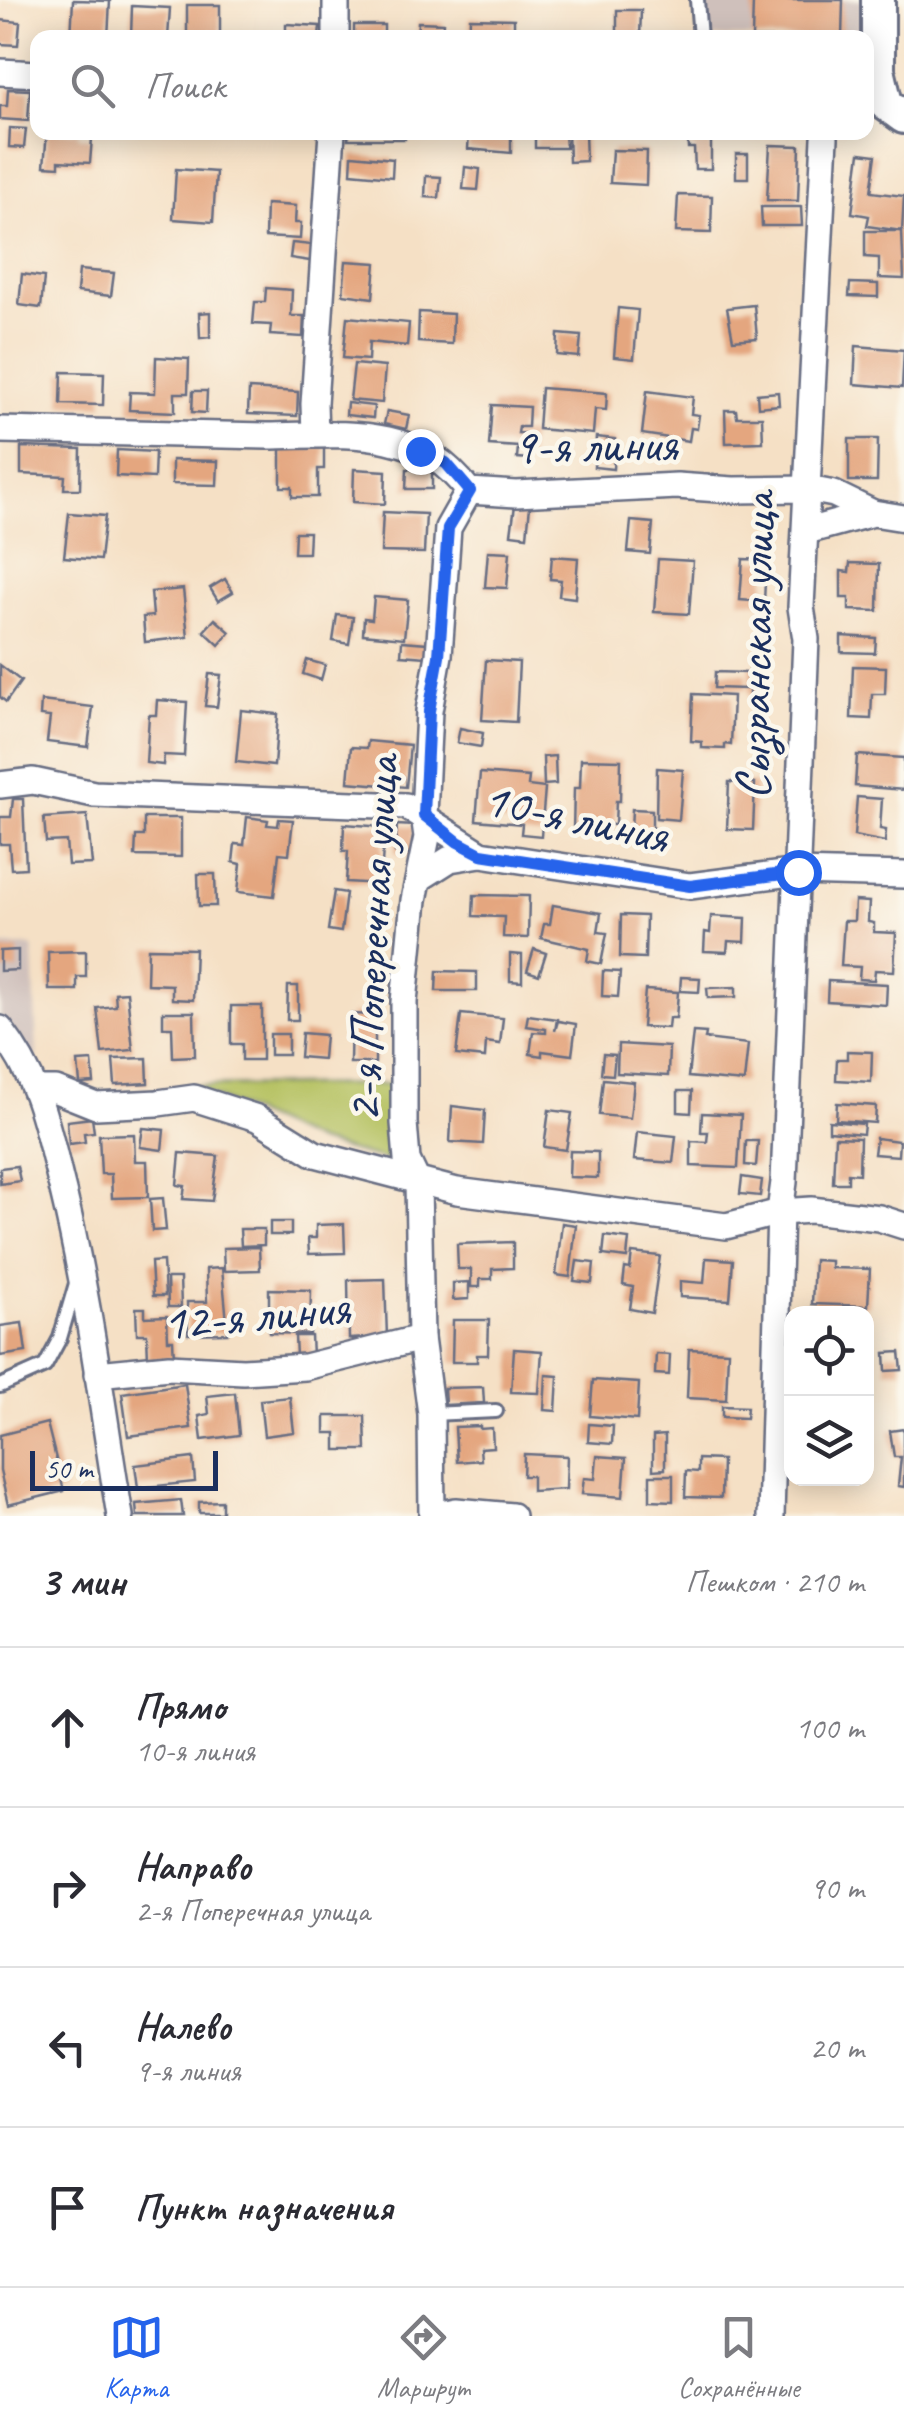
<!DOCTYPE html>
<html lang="ru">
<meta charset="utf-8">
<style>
body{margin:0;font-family:Caveat,sans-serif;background:#f7f7f7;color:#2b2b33}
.controls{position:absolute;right:30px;bottom:30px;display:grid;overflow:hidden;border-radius:20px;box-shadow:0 5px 25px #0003}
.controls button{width:90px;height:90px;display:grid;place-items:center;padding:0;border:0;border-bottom:2px solid #e1e1e2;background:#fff;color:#2b2b33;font:50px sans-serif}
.scale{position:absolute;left:30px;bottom:25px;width:188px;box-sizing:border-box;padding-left:10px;border:5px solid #1b2f5e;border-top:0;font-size:28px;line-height:35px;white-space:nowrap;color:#1b2f5e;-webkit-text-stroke:8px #fbf7ec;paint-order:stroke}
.stop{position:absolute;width:30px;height:30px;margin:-22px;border:8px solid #2563eb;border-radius:50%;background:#fff}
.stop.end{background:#2563eb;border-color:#fff;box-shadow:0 2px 10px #0008}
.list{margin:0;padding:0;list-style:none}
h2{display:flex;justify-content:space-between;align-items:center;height:130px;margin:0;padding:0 40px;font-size:42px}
h2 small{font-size:32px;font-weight:400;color:#7c7c81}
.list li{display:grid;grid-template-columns:65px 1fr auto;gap:30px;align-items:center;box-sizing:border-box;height:160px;padding:0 40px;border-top:2px solid #e1e1e2}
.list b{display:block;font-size:38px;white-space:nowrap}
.list p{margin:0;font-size:32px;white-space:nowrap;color:#7c7c81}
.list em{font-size:32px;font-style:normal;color:#7c7c81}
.icon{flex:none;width:55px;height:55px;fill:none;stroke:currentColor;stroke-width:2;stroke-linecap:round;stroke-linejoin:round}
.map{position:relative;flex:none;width:904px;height:1516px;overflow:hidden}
.search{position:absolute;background:#fff;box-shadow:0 5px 25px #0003;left:30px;right:30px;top:30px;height:110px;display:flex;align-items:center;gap:25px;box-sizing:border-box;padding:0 35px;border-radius:20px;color:#7c7c81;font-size:38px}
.sheet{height:770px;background:#fff}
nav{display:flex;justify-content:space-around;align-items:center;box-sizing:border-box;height:140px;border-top:2px solid #e1e1e2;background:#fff;font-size:28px;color:#7c7c81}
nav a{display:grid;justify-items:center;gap:5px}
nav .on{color:#2563eb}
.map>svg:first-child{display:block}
.industrial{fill:#cfc0bb}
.green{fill:#b7c365;stroke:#697962;stroke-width:2.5}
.building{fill:#e4a67f}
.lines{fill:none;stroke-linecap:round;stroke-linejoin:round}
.service-casing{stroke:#676d82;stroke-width:18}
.minor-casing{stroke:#676d82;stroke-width:30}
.tertiary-casing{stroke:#676d82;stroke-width:38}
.service{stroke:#fff;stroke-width:12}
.minor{stroke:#fff;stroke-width:25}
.tertiary{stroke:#fff;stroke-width:32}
.route{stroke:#2563eb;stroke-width:12}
.labels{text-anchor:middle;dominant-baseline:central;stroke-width:9;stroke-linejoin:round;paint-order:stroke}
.street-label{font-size:50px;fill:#1b2f5e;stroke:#fbf7ec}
</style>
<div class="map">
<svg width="904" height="1516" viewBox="0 0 904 1516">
<rect width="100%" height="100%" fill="#fbf7ec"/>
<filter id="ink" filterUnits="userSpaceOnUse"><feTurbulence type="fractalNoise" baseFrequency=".01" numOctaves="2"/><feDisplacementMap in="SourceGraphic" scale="20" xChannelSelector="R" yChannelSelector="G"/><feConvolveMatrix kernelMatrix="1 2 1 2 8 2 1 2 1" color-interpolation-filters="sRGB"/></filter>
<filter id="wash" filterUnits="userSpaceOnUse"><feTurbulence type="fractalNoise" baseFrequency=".0048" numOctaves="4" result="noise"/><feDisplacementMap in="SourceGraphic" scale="40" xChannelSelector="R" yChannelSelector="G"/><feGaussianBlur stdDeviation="2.25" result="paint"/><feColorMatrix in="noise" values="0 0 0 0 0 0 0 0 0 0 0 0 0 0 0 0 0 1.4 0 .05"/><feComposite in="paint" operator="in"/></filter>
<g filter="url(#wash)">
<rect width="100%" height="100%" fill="#f5e0c5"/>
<g class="industrial">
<path d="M707 0H862L861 37H710Z"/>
<path d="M0 946H33L37 1058 0 1019Z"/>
</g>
<path class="green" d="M393 1084 398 1163 317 1142 191 1086Z"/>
<g id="blocks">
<g class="building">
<path d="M73 0 110 1 108 38H71Z"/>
<path d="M753 0H843L842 38H752Z"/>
<rect x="187" y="5" width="33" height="33"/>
<path d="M132 6 170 8 168 38H131Z"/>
<path d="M617 10H641L640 38H617Z"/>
<path d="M470 18 514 19V38H469Z"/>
<path d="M0 20 20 22 18 45 0 44Z"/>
<path d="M418 22 443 23 442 38H417Z"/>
<path d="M286 24 320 26 319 38H264V33L286 34Z"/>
<rect x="354" y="25" width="30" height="13"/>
<path d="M8 89 30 90 28 121 0 119V106H7Z"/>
<path d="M10 128 26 129 24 148 9 147Z"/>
<path d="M47 132H78V137L92 138 90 163 59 161V167L44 166Z"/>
<path d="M349 132H405V139H348Z"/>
<path d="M469 132H511V153L468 149Z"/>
<path d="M535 132H565L566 148H535Z"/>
<path d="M568 132H585L586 161 569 162Z"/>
<path d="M687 132H711V169H695L694 148H688Z"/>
<path d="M770 145 800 146 798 201 767 200Z"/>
<path d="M612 150 647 151 646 185 610 183Z"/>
<path d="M860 153 876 155 871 192 904 196 902 231 867 226 869 216 852 213Z"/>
<rect x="736" y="154" width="12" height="24"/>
<path d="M352 155 393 159 392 177 351 173Z"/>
<path d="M465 167 480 169 478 190 463 189Z"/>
<path d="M176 169 216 172 213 222 173 219Z"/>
<path d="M426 176 441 177 439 198 425 197Z"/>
<path d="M678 195 712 196 711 233 676 232Z"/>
<path d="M266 204 296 206 295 223H301L300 239 265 237Z"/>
<path d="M761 207H801L802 226H762Z"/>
<path d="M865 231H902L904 279 879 278V258L865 257Z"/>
<path d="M292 243 312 245 310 261 290 258Z"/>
<path d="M346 261 376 263 373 298 343 294Z"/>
<path d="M79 270 114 273 111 296 77 292Z"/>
<path d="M22 274 44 277 41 308 19 305Z"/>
<path d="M850 283 878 284V297L849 296Z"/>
<path d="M266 288 292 290 291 316H304L303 337 270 335 271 325 253 324 255 302H265Z"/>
<path d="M754 305 757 338 733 340 727 308Z"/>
<path d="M618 308 638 310 634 359 614 357Z"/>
<path d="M210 312V337L200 338 199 313Z"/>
<path d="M419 312 453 314 452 344 418 342Z"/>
<path d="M347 317 409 323 407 346 369 342 368 360 343 358Z"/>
<path d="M558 334 581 336 579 357 557 355Z"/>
<path d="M856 346 904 350 902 388 854 384Z"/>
<path d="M156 357 189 359 188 393H175V412L129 410 130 392 155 393Z"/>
<path d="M354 364 385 367 382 403 350 400Z"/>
<path d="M62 372 104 373 103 405 61 404Z"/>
<path d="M541 388 607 393 606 410 595 409 593 434 538 429Z"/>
<path d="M249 389 298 392 297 416 248 414Z"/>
<path d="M193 391H207L206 413 192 412Z"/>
<path d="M647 391 693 397 691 414 699 415 697 429 691 428 689 441 642 434Z"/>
<path d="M778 392 779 405 758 407 757 394Z"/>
<path d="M347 403 374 406 373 418 346 415Z"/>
<path d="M492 405 529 407 528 427H519L518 433 531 434 529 459 517 458 518 447 489 445Z"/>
<path d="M725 410H736L737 417H762L763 442 726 443Z"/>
<path d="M387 411 409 415 406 429 384 424Z"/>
<path d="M596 437 615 439 613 469 594 467Z"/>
<path d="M849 439H878L877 481H849Z"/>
<path d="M21 447 81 449 80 489H64L65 476 21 474Z"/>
<path d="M281 447H324V469H318V497H292V487H281Z"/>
<path d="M117 450 155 452 154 478 116 476Z"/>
<path d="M172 460 218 461 217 485 172 484Z"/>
<path d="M354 469 386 471 385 504 353 502Z"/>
<path d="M407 469H432V489H406Z"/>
<path d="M515 505 530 506 527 536 511 534Z"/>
<path d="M383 512 426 514 424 553 381 552Z"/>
<path d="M69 513 105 516 100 560 64 557Z"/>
<path d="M631 521 653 523 650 554 628 552Z"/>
<path d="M295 532H309L308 553H294Z"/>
<path d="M488 551 510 552 507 588 485 587Z"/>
<path d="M552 556 578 558 575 598 559 596 561 580 550 579Z"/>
<path d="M658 559 693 561 689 614 654 612Z"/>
<path d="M743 559 766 560 764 602 740 600Z"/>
<path d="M850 563 879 564 878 611 849 610V598H841V571L849 572Z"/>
<path d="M225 579 233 592 218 601 210 588Z"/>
<path d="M183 589 188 637 145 642 143 617 153 616 151 592Z"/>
<path d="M374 597 408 600 404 638 363 634 364 618 372 619Z"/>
<path d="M337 615 353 617 349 644 333 641Z"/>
<path d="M215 619 230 632 219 645 204 631Z"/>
<path d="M841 636 876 638 875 653 841 652Z"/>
<path d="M402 641 427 643 426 657 401 655Z"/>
<path d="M307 660 325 665 321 680 303 674Z"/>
<path d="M486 660 519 662 516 722 482 720Z"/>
<path d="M0 665 21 681 6 702 0 697Z"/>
<path d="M750 666 760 667 759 695 749 694Z"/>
<path d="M853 666 886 667 885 694H872L871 719 851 718Z"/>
<path d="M715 672 747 673V689L714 688Z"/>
<path d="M209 674 221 675 217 707 205 706Z"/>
<path d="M693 694 733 696 731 745 725 744V749L702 748V742L691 741Z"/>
<path d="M157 700 187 702 184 756 164 755 163 765 146 763 149 715H156Z"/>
<path d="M41 701 93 707 88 747 47 742 50 717 40 716Z"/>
<path d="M241 710 278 714 274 766 236 762Z"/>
<path d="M460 728 483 733 481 747 457 743Z"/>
<path d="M368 741 410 745 406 787 348 782 351 747 367 748Z"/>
<path d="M857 755 904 758V790L855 786Z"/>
<path d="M555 756 556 784 544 785 543 757Z"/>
<path d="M581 759 621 760 620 801H616L615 825 584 824V832H573L574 788H580Z"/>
<path d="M657 768 683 770 679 820 656 818Z"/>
<path d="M480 773 529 777 528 786 545 788 541 836 521 834 522 824 476 820Z"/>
<path d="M729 782 755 783 753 830 727 829Z"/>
<path d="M857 797 882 799 880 829 886 830 885 842 854 836Z"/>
<path d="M13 799H23L26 868 11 869 9 844H0V817H11Z"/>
<path d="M632 809 652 810V832L631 831Z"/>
<path d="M87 815 92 864 68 865 66 841 46 842 44 818Z"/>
<path d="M247 817 268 820 267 825 278 826 279 819 293 820 289 854 279 853 274 896 238 892 241 864 233 862 235 844 244 845Z"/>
<path d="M144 818H181V857L135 856 136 836H144Z"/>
<path d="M344 824 384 827 381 884 346 882 348 851H343Z"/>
<path d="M397 825 414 826 412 855 395 853Z"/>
<path d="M198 874H215L216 906H199Z"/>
<path d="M334 891 346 893 341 932 328 930Z"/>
<path d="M474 895 529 896 528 938 503 937 504 917 473 916Z"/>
<path d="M855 901 869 902 868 922 874 923V932L896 933 894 971 875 970 874 980 859 979 860 967 841 966 844 921H854Z"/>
<path d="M553 905 601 913 598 932 607 933 601 964 587 961 589 949 541 938 544 924H550Z"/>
<path d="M621 915 646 916 645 958 620 957Z"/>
<path d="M711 916 746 918 745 942 728 941 727 952 704 951 705 932 710 933Z"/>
<path d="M148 948 195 949 193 1000 172 999V985L147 984Z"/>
<path d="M534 949 546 953 539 975 527 971Z"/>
<path d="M18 950V970L0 971V951Z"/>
<path d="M86 951V977H77V990H49L48 952Z"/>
<path d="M510 954 522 955V982L510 981Z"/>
<path d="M437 971 477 972V991H436Z"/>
<path d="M603 971 620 972 618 997 602 996Z"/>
<path d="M681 977 700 978 699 992 680 991Z"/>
<path d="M828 981 887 984 886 1005 827 1001Z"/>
<path d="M288 986H298V1020H287Z"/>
<path d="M736 987V997L708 998 707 988Z"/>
<path d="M645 990 678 992 676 1018H669L668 1028 642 1027Z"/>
<path d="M127 992 133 1050 102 1053 97 1008 116 1006 115 993Z"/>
<path d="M231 1006H262V1060H242V1044H231Z"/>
<path d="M163 1012H194L195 1056 173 1057 172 1027H163Z"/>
<path d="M351 1014 375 1015V1063H350Z"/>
<path d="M461 1014 503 1018 500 1044 486 1042 485 1058 456 1055Z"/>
<path d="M528 1015 557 1019 555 1031 558 1021 576 1024 572 1055 542 1051V1056L530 1054 533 1032 546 1033V1029L526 1026Z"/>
<path d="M693 1032 706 1033 705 1039 748 1044 744 1082 688 1077Z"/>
<path d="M302 1033 325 1035 323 1059 300 1057Z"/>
<rect x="270" y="1034" width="18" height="21"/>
<path d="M618 1044 669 1047 668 1076 617 1073Z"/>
<path d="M847 1051 872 1052 871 1082 836 1080 837 1059H847Z"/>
<path d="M603 1054 615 1055 613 1075 601 1074Z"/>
<path d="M147 1058 148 1083 115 1085 113 1059Z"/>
<path d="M92 1061 94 1083 80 1084 78 1062Z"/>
<path d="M603 1079 634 1082 630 1118 599 1115Z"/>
<path d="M678 1091H692L691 1113 678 1112Z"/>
<path d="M837 1103 876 1106 875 1123 836 1120Z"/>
<path d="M452 1106 485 1110 483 1144 450 1142Z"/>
<path d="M549 1110 572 1113 566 1150 544 1147Z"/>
<path d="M702 1113 741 1115 738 1168 691 1166V1141L707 1142 708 1132H701Z"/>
<path d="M92 1118 94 1132 84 1133 85 1142 69 1144 67 1121Z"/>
<path d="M829 1121 864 1124 863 1134 829 1131Z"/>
<path d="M143 1128 164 1130 162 1150 140 1147Z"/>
<path d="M637 1132 676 1136 673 1163 634 1160Z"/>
<path d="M134 1134 135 1161H147L148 1197 112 1198 111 1174H101L99 1135Z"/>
<path d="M835 1137 860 1138 859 1174 848 1173V1183H833Z"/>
<path d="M876 1138 899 1141 898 1156 874 1154Z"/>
<path d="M746 1141H758L756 1166 745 1165Z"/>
<path d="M570 1151 598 1152V1178L569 1177Z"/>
<path d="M180 1153 218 1156 212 1201 183 1199 185 1186 177 1185Z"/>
<path d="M17 1166 20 1181 0 1184V1168Z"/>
<path d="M742 1177 762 1180 760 1196 740 1194Z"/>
<path d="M163 1198 166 1230 152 1231 150 1199Z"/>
<rect x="270" y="1222" width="21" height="13"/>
<path d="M562 1223 576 1225 570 1277 556 1275Z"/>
<path d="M344 1224 345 1253 309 1254 308 1238H316V1225Z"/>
<path d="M240 1229H264V1245L241 1246Z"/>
<path d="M605 1236 629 1239 627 1258 603 1255Z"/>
<path d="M513 1242V1268L492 1269V1279H480V1287H471V1269H458L457 1244Z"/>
<path d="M259 1247 260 1270 224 1271 223 1248Z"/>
<path d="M632 1253 660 1256 652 1313 630 1309 633 1287 623 1285 625 1268 630 1269Z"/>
<path d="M706 1258 733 1260 730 1300 680 1297V1281L704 1283Z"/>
<path d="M814 1260 831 1261V1268L870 1269 868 1306 812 1304Z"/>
<path d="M163 1261 165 1296H153L151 1262Z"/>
<path d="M577 1261 594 1263 592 1283 574 1281Z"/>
<path d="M222 1268 228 1333 188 1334 187 1302H207L206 1269Z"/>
<path d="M167 1278H180L181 1307H168Z"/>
<path d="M385 1279 387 1337 349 1339 348 1280Z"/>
<path d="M469 1282V1299L453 1300V1283Z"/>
<path d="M269 1289 311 1290 310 1334 269 1333Z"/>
<path d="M136 1308H145V1317L167 1316 168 1340H173L174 1359 148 1360 147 1334H137Z"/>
<path d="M453 1320H489L488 1355H477V1362H452Z"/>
<path d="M22 1323 26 1352 0 1356V1326Z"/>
<path d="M295 1336H311L312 1355 296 1356Z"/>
<path d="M514 1349 542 1351 539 1393 511 1392Z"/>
<path d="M689 1349 728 1351 726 1400 687 1398Z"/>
<path d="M900 1352 902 1370 886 1371 885 1353Z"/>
<path d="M656 1354 670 1355 669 1375 655 1374Z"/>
<path d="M546 1375 558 1376 556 1411 544 1410Z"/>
<path d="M593 1380 639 1383 637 1420 590 1416Z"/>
<path d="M185 1384 191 1428 128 1436 122 1393Z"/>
<path d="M483 1387 484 1403 445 1405 444 1388Z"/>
<path d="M235 1393 239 1435 202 1440 199 1416 209 1414 207 1396Z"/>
<path d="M290 1397 294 1432 264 1436 260 1400Z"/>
<path d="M722 1406 747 1407 746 1418 722 1417Z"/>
<path d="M325 1416H365L366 1450H336V1433H325Z"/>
<path d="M47 1423 64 1491 8 1505 0 1471V1435Z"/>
<path d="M589 1424 613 1426 612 1444 588 1442Z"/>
<path d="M480 1426V1429L492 1428 493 1447 480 1448 481 1460 457 1462 455 1427Z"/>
<path d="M904 1429V1487L898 1486 901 1457H894L890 1431Z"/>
<path d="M665 1435V1469L653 1470V1436Z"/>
<path d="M524 1454 567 1456 566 1489 532 1491V1476H523Z"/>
<path d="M597 1456 626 1458 623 1497 582 1494 584 1478 595 1479Z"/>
<path d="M193 1458 195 1482 138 1488 135 1465Z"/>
<path d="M698 1459 722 1460 721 1498 685 1497 686 1471 698 1472Z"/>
<path d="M650 1475H673V1501L650 1500Z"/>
<path d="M181 1500 183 1516H137L136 1504Z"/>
<path d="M222 1501V1513H199V1502Z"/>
</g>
</g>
</g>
<g filter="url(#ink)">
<use href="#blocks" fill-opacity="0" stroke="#676d82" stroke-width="2.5"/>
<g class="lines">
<defs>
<g id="service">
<path d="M697 0 700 38"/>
<path d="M0 1386 45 1366 60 1338 77 1280"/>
<path d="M431 1414 496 1411"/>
</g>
<g id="minor">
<path d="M336 38V0"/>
<path d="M0 72 38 74"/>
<path d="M0 430C89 432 178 434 267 436 307 436 348 431 388 440 427 449 445 461 469 491L516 494 677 486 733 490 808 489 834 494 873 513 904 518"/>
<path d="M315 434 314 404 332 132"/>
<path d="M807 531 873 513"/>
<path d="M0 785 33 781 94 794 406 806 481 854 690 886 798 872 904 875"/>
<path d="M420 878 450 859 481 854"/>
<path d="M0 1029C41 1082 47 1128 63 1191 89 1298 102 1407 120 1516"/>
<path d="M38 1090H56L96 1106 158 1103 194 1098 257 1118 315 1154 457 1191 726 1226 780 1212 811 1210 879 1218 904 1226"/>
<path d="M97 1374 169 1367 243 1371 305 1367 421 1338"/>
<path d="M432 1516 431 1414 421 1338 418 1183 407 1160 404 1123V1002L414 900 427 837 424 815 429 711 439 655 448 528 469 491"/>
<path d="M432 1516 456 1511 512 1516"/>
<path d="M771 1516 780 1212 784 1182 806 639 801 607 825 138"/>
</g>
<path id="tertiary" d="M878 0V70L886 104 904 117"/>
</defs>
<use href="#service" class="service-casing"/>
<use href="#minor" class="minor-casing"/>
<use href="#tertiary" class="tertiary-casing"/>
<use href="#service" class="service"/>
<use href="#minor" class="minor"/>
<use href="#tertiary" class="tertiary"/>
</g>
</g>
<g class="lines" filter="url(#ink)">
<path class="route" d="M420 451 446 463 470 491 448 528 439 656 429 711 424 815 458 842 481 854 690 886 798 872"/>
</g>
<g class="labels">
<g class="street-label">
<text transform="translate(595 445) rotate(-1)">9-я линия</text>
<text transform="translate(755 646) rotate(-89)">Сызранская улица</text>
<text transform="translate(576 817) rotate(12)">10-я линия</text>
<text transform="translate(372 939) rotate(-87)">2-я Поперечная улица</text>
<text transform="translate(256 1315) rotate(-5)">12-я линия</text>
</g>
</g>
</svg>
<div class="controls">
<button><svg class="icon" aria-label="locate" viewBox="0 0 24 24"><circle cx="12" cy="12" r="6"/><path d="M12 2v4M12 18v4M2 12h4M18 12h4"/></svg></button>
<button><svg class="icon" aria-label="layers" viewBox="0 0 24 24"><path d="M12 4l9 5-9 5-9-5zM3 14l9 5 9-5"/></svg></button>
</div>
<div class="scale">50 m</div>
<div class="stop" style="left:798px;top:872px"></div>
<div class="stop end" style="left:420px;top:451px"></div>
<div class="search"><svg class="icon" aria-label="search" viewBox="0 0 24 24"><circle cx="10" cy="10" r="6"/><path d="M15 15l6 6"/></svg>Поиск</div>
</div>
<section class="sheet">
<h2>3 мин<small>Пешком · 210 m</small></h2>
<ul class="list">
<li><svg class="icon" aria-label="ahead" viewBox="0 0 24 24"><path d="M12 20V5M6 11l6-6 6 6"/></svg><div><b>Прямо</b><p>10-я линия</p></div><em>100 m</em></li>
<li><svg class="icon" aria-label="right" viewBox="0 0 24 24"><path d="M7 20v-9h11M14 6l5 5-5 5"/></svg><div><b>Направо</b><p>2-я Поперечная улица</p></div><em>90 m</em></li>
<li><svg class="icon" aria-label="left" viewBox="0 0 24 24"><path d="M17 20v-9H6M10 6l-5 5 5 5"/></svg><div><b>Налево</b><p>9-я линия</p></div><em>20 m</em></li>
<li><svg class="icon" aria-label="arrive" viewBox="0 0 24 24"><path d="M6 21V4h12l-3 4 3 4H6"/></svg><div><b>Пункт назначения</b></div></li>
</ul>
</section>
<nav>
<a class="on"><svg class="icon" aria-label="map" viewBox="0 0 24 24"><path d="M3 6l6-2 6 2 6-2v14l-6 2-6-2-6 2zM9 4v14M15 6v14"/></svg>Карта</a>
<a><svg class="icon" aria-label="directions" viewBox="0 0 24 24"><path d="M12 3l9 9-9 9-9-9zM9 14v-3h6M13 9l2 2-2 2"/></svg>Маршрут</a>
<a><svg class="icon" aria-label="saved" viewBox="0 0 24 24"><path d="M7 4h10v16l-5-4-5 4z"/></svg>Сохранённые</a>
</nav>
